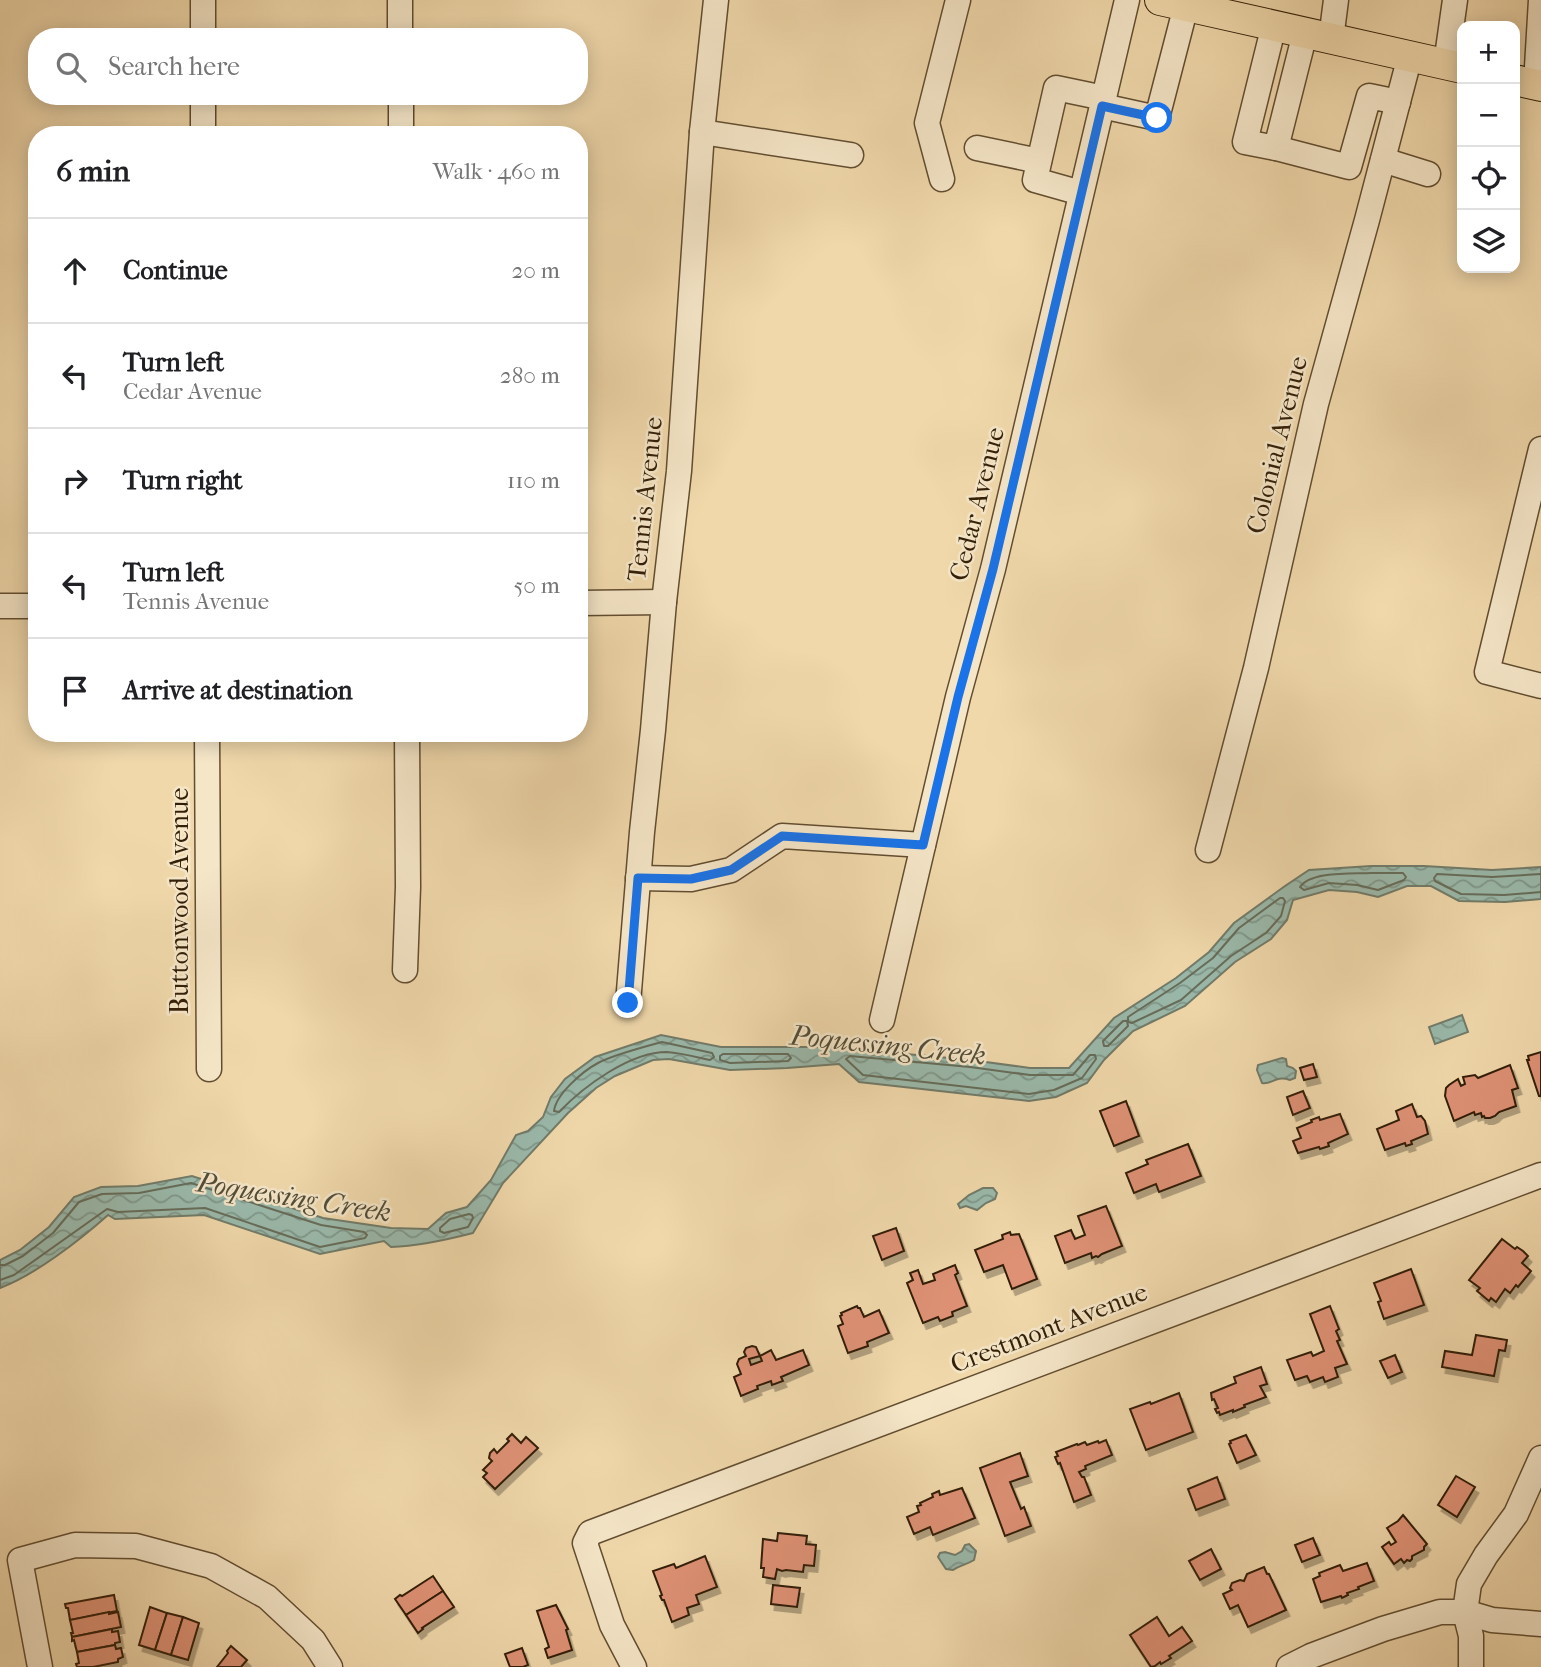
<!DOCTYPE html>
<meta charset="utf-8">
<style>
body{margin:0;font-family:"IM FELL French Canon",serif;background:#f2f2f2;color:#202124}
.controls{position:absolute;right:21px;top:21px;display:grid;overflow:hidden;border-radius:14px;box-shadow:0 4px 18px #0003}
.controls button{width:63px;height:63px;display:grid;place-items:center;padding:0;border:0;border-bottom:2px solid #e0e0e0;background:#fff;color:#202124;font:35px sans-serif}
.stop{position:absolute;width:21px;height:21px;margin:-16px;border:5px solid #1a73e8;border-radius:50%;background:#fff}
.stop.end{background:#1a73e8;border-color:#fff;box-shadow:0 2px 7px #0008}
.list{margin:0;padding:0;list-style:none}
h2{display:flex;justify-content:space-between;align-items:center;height:91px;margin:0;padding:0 28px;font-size:30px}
h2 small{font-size:23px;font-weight:400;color:#757577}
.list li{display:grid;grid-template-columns:46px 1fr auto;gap:21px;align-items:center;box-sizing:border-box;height:105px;padding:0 28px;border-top:2px solid #e0e0e0}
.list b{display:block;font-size:26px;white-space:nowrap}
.list p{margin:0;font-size:23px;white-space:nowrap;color:#757577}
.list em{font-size:23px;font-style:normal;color:#757577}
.icon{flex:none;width:38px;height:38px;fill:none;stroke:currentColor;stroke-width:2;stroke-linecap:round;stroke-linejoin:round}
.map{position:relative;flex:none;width:1541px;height:1667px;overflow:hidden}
.search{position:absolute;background:#fff;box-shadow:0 4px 18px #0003;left:28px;top:28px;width:560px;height:77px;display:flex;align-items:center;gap:18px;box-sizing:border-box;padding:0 24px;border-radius:28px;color:#757577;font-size:26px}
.panel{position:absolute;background:#fff;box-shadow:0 4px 18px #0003;left:28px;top:126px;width:560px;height:616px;border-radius:28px}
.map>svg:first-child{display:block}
.water{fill:url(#water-waves);stroke:#717b69;stroke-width:2}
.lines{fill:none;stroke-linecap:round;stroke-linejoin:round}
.shore{stroke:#666c59;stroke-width:2}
.building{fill:#de9174;stroke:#331f07;stroke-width:2;filter:url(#shadow)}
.minor-casing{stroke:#624d30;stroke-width:27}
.major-casing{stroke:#331f07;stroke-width:32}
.minor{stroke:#f5e6c8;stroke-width:24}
.major{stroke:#f0d8ab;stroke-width:30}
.route{stroke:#1a73e8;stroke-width:9}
.labels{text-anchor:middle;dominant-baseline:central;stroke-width:5;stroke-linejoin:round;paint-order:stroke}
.street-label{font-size:26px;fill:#331f07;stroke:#f5e6c8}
.water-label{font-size:28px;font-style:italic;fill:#524d38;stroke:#f5e6c8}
</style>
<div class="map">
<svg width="1541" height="1667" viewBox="0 0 1541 1667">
<defs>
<pattern id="water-waves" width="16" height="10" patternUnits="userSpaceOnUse" patternTransform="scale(1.75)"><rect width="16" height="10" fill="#9ab9ab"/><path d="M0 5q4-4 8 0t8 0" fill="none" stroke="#7e9689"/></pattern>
<filter id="shadow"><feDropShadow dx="3.5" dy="6" stdDeviation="0" flood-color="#0004"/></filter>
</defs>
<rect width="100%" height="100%" fill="#f0d8ab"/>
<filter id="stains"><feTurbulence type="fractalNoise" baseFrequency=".00286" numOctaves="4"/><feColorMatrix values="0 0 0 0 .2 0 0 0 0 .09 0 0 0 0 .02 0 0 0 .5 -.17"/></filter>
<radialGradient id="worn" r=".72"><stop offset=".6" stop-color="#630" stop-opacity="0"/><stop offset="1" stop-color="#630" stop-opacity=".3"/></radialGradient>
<g class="water">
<path d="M1371 866H1424L1492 870 1541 867V899L1505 902 1459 901 1431 886H1407L1378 897 1357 892 1329 890 1293 900 1287 920 1271 939 1235 962 1185 1006 1133 1031 1104 1060 1087 1083 1056 1097 1029 1101 859 1082 839 1064 787 1068 730 1070 669 1059 653 1060 615 1076 596 1088 568 1113 503 1183 473 1233C446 1240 419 1246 391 1247L384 1241 320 1254 204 1215 115 1219 108 1215C80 1240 35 1275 0 1288V1260L20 1250 49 1227 74 1197 101 1187 138 1186 192 1176 323 1218 391 1228 428 1229 446 1213 467 1207 491 1180 516 1135 528 1131 543 1117 551 1097 565 1079 595 1057 661 1035 721 1047H830L971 1060 1030 1068H1069L1114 1018 1176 978 1209 952 1234 923 1285 886 1309 870Z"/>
<path d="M1462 1015 1468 1032 1435 1044 1429 1027Z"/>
<path d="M1282 1058 1286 1059 1287 1066 1293 1068 1296 1071 1295 1078 1290 1080C1275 1075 1272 1085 1262 1083L1257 1070 1258 1065Z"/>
<path d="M983 1188H993L997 1193 995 1199 986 1203 977 1210 966 1206 960 1208 958 1204 969 1195Z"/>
<path d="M969 1544 976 1551 974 1560C966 1565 960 1565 953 1570L946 1569 938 1557 940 1553 945 1552 955 1555 962 1551 965 1545Z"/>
</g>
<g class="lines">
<g class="shore">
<path d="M1371 873H1403L1406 877 1404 880 1378 890 1357 885 1329 883 1304 890 1300 887C1311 871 1352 874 1371 873Z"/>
<path d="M1541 874 1492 877 1437 874 1434 878 1435 881 1461 894 1504 895 1541 892"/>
<path d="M1280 898H1283L1285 901 1281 916 1266 933 1231 956 1181 1000 1132 1023 1128 1022V1017L1180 983 1213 958 1239 928Z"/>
<path d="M1123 1021H1127L1128 1026 1108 1046H1104L1103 1041Z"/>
<path d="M662 1042 712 1053 714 1057 710 1060C696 1057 681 1053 667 1052 630 1052 584 1086 559 1112L554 1111C556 1094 583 1071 598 1063 613 1055 644 1047 662 1042Z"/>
<path d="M723 1054H788L791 1058 788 1061 730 1063 720 1060V1056Z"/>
<path d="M1090 1055H1095L1096 1059 1082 1078 1054 1090 1029 1094 863 1075 846 1059 850 1056 970 1067 1030 1075H1073Z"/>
<path d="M469 1214 472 1215 473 1218 468 1227 444 1233 440 1231V1228L450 1219Z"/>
<path d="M0 1265H5L23 1256 53 1233 79 1202 102 1194 139 1193 191 1183 321 1225 364 1232 367 1235 365 1238 320 1247 205 1208 118 1212 107 1209 14 1275 0 1280"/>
</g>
</g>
<g class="building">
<path d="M1541 1052V1096H1539L1527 1060H1529L1528 1056Z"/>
<path d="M1313 1064 1317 1077 1304 1080 1300 1068Z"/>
<path d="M1510 1065 1518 1088 1512 1090 1516 1106 1499 1112 1495 1116 1490 1118H1485L1484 1116 1482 1117 1481 1113 1475 1115 1474 1112 1454 1121 1445 1096 1446 1088 1449 1085 1458 1079 1461 1086 1465 1084 1463 1077 1475 1075 1478 1078Z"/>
<path d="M1303 1091 1310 1108 1293 1115 1287 1097Z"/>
<path d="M1126 1101 1139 1136 1114 1146 1100 1111Z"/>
<path d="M1412 1104 1417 1117 1421 1116 1425 1121 1428 1134 1411 1141 1412 1144 1406 1146 1405 1143 1385 1150 1377 1129 1399 1120 1396 1111Z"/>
<path d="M1340 1114 1348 1134 1328 1143 1329 1146 1320 1149 1319 1147 1298 1153 1293 1141 1301 1138 1297 1128 1312 1122 1311 1120 1319 1117 1320 1120Z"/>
<path d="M1188 1144 1201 1176 1159 1192 1156 1184 1134 1193 1126 1173 1148 1164 1146 1160Z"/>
<path d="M1106 1206 1122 1246 1102 1254 1098 1257 1096 1256 1092 1258 1091 1253 1065 1263 1055 1236 1071 1230 1075 1239 1085 1235 1078 1216Z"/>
<path d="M896 1228 904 1251 882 1260 873 1236Z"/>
<path d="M1010 1232 1011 1235 1019 1234 1037 1279 1012 1289 1003 1265 984 1272 975 1250 1003 1239 1002 1235Z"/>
<path d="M1502 1239 1515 1249 1517 1247 1523 1251 1528 1256 1522 1263 1531 1271 1518 1287 1516 1285 1510 1293 1505 1289 1496 1302 1491 1298 1489 1301 1477 1291 1480 1288 1469 1280Z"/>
<path d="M955 1265 958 1273 955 1275 967 1306 952 1312 953 1316 940 1321 938 1317 923 1323 907 1283 913 1280 910 1273 918 1270 923 1284 935 1280 933 1274Z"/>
<path d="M1411 1269 1424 1305 1384 1319 1378 1302 1381 1301 1374 1283Z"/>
<path d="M857 1306 858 1308H860L864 1317 879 1310 889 1333 867 1342 868 1346 848 1353 838 1326 843 1324 840 1316 842 1315 841 1313Z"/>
<path d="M1330 1306 1339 1329 1336 1331 1340 1340 1337 1341 1347 1364 1335 1368 1338 1377 1325 1382 1323 1377 1310 1382 1307 1376 1295 1380 1287 1360 1311 1352 1313 1356 1324 1351 1310 1314Z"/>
<path d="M1476 1335 1507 1340 1505 1351 1499 1350 1494 1376 1442 1367 1445 1351 1472 1355Z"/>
<path d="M752 1346 756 1347 760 1356 749 1359 751 1365 762 1361 760 1356 771 1350 776 1360 803 1350 809 1365 781 1377 783 1381 772 1385 771 1381 757 1386 758 1389 741 1396 734 1377 741 1374 737 1364 739 1359 746 1356 744 1352 746 1348Z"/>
<path d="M1395 1355 1402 1372 1388 1378 1380 1361Z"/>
<path d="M1261 1367 1267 1384 1260 1386 1266 1397 1244 1405 1245 1407 1233 1412V1410L1220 1415 1219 1412 1217 1413 1215 1409 1218 1408 1214 1399 1212 1400 1211 1393 1236 1383 1234 1377Z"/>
<path d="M1179 1393 1193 1432 1146 1450 1130 1409 1150 1402 1151 1404Z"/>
<path d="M512 1434 521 1443 526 1437 538 1448 495 1489 483 1477 487 1473 483 1470 492 1461 489 1458 490 1453 494 1449 497 1453 509 1441 507 1439Z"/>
<path d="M1246 1435 1256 1455 1237 1463 1229 1444 1231 1443 1230 1441Z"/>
<path d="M1106 1440 1112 1455 1085 1466 1086 1469 1079 1472 1082 1477H1084L1091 1495 1074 1502 1060 1463 1058 1464 1055 1457 1058 1456 1056 1452 1077 1444 1078 1445 1085 1442 1087 1445 1098 1441 1099 1443Z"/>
<path d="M1020 1453 1028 1476 1010 1482 1021 1509 1024 1507 1031 1526 1005 1536 980 1468Z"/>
<path d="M1456 1476 1475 1487 1457 1517 1438 1505Z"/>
<path d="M1217 1477 1225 1499 1196 1510 1188 1489Z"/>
<path d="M962 1488 975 1518 933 1535 930 1527 914 1534 907 1517 919 1512 917 1506 921 1505 920 1503 933 1497 932 1494 939 1491 940 1495Z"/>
<path d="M1403 1515 1427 1544 1424 1547V1550L1412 1556V1559L1410 1561 1407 1560 1404 1563 1401 1559 1394 1564 1382 1547 1389 1542 1391 1545 1396 1542 1387 1528 1398 1521Z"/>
<path d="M778 1533 807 1536 806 1544 816 1545 814 1566 804 1565 803 1572 786 1570 782 1571 777 1569 775 1579 763 1577 764 1568H761L763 1539 777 1541Z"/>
<path d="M1313 1538 1320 1555 1302 1562 1295 1545Z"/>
<path d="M1211 1549 1221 1569 1200 1580 1189 1561Z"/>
<path d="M705 1556 717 1587 696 1595 699 1604 687 1608 689 1615 672 1622 664 1600H662L660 1596 662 1595 653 1571 674 1564 676 1568Z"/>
<path d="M1367 1563 1374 1581 1358 1587 1359 1589 1347 1593 1348 1595 1342 1598 1341 1596 1321 1602 1313 1579 1320 1576 1319 1573 1340 1565 1343 1571Z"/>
<path d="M1264 1567 1267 1574H1269L1286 1610 1248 1627 1238 1605 1230 1609 1223 1594 1232 1590 1230 1588 1232 1583 1240 1580 1244 1581 1247 1574Z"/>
<path d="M433 1576 443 1591 406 1615 395 1599 400 1595 402 1596Z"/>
<path d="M773 1585 800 1588 797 1607 771 1604Z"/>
<path d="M443 1591 454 1607 422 1628 423 1629 418 1633 406 1615Z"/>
<path d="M114 1595 117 1611 70 1620 68 1608H66L65 1604Z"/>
<path d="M556 1605 568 1629 566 1630 572 1650 548 1658 545 1649 549 1647 537 1611Z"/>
<path d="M150 1607 167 1613 155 1650 139 1645Z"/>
<path d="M109 1612V1614L118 1612 121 1627 72 1637 71 1633H73L70 1620Z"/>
<path d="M167 1613 183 1617 171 1655 155 1650Z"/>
<path d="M183 1617 199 1623 188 1660 171 1655Z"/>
<path d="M1157 1617 1169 1636 1182 1627 1192 1641 1169 1656 1171 1658 1161 1664 1160 1662 1155 1666 1151 1667 1130 1635Z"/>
<path d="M112 1629V1632L118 1631 120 1642 115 1643V1645L77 1652 74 1640 72 1641V1637Z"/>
<path d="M115 1645 116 1649 121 1648 123 1657 118 1659V1662L93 1667H77L76 1664 79 1663 77 1652Z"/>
<path d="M231 1646 247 1660 241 1667H217L228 1653 227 1651Z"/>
<path d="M522 1648 528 1665 523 1667H510L505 1654Z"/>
</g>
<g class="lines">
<defs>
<g id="minor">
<path d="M203 0V37"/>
<path d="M400 0V37"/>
<path d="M1274 25 1245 142 1276 148"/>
<path d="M1305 33 1276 148 1349 167 1369 96 1398 102"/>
<path d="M1331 39 1336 0"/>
<path d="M1446 64 1455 0"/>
<path d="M1536 84 1541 0"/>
<path d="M203 96V135"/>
<path d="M401 96V135"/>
<path d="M1102 106 1157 118 1186 6"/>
<path d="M702 132 851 155"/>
<path d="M977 148 1039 161"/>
<path d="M1383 160 1428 174"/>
<path d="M942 179 927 123 958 0"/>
<path d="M1081 193 1035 180 1056 88 1104 98"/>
<path d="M1541 449 1487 672 1541 686"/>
<path d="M579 603 664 602"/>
<path d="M0 606H37"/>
<path d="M207 733 209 1069"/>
<path d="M1208 850 1256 668 1316 404 1367 220 1410 56"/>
<path d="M638 878 691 879 731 870 782 836 923 845"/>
<path d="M405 970 408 887 407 733"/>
<path d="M628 1003 642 832 653 730 664 602 679 471 702 132 716 0"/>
<path d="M882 1020 958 697 993 569 1127 0"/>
<path d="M40 1667 20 1560 75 1545 136 1546 211 1566 267 1597 313 1640 330 1667"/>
<path d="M634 1667 612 1625 585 1543 590 1533 1541 1175"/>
<path d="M1289 1667 1311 1656 1383 1629 1440 1612H1465L1492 1620 1541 1624"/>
<path d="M1471 1667V1636L1465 1612 1469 1584 1486 1555 1516 1514 1541 1458"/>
</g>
<g id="major">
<path d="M1160 0 1462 68"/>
<path d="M1515 80 1541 86"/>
</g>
</defs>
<use href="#minor" class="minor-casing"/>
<use href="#major" class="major-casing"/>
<use href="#minor" class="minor"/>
<use href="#major" class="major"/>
</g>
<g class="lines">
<path class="route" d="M628 1003 638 878 691 879 731 870 782 836 923 845 958 697 993 569 1102 106 1157 118"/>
</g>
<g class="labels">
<g class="street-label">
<text transform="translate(1277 445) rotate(-76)">Colonial Avenue</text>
<text transform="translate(645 499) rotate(-84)">Tennis Avenue</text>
<text transform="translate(977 504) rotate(-76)">Cedar Avenue</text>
<text transform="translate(179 901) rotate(-90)">Buttonwood Avenue</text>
<text transform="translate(1049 1328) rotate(-21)">Crestmont Avenue</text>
</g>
<g class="water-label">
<text transform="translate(888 1045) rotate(6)">Poquessing Creek</text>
<text transform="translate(294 1197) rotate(9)">Poquessing Creek</text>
</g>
</g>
<rect width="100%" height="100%" filter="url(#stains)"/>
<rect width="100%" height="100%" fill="url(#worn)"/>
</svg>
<div class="controls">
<button>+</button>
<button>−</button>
<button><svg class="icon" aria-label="locate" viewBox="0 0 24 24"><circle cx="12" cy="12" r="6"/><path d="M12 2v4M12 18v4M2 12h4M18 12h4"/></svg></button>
<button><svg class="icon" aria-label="layers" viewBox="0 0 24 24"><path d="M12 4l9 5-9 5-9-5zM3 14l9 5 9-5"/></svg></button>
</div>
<div class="stop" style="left:1157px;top:118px"></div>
<div class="stop end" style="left:628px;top:1003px"></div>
<div class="search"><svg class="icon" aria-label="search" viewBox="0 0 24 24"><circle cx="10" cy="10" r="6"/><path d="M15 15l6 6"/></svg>Search here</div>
<section class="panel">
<h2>6 min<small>Walk · 460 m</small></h2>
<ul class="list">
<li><svg class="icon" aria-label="ahead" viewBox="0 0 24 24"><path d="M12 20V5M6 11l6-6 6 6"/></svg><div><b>Continue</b></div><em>20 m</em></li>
<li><svg class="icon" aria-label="left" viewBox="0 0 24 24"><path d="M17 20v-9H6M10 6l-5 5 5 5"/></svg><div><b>Turn left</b><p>Cedar Avenue</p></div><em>280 m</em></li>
<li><svg class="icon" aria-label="right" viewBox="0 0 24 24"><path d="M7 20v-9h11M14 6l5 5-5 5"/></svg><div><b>Turn right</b></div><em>110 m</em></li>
<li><svg class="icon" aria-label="left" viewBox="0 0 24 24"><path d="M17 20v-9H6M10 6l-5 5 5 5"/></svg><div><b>Turn left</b><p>Tennis Avenue</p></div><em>50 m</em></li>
<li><svg class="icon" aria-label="arrive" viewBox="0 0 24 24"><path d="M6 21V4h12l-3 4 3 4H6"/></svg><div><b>Arrive at destination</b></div></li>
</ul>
</section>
</div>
